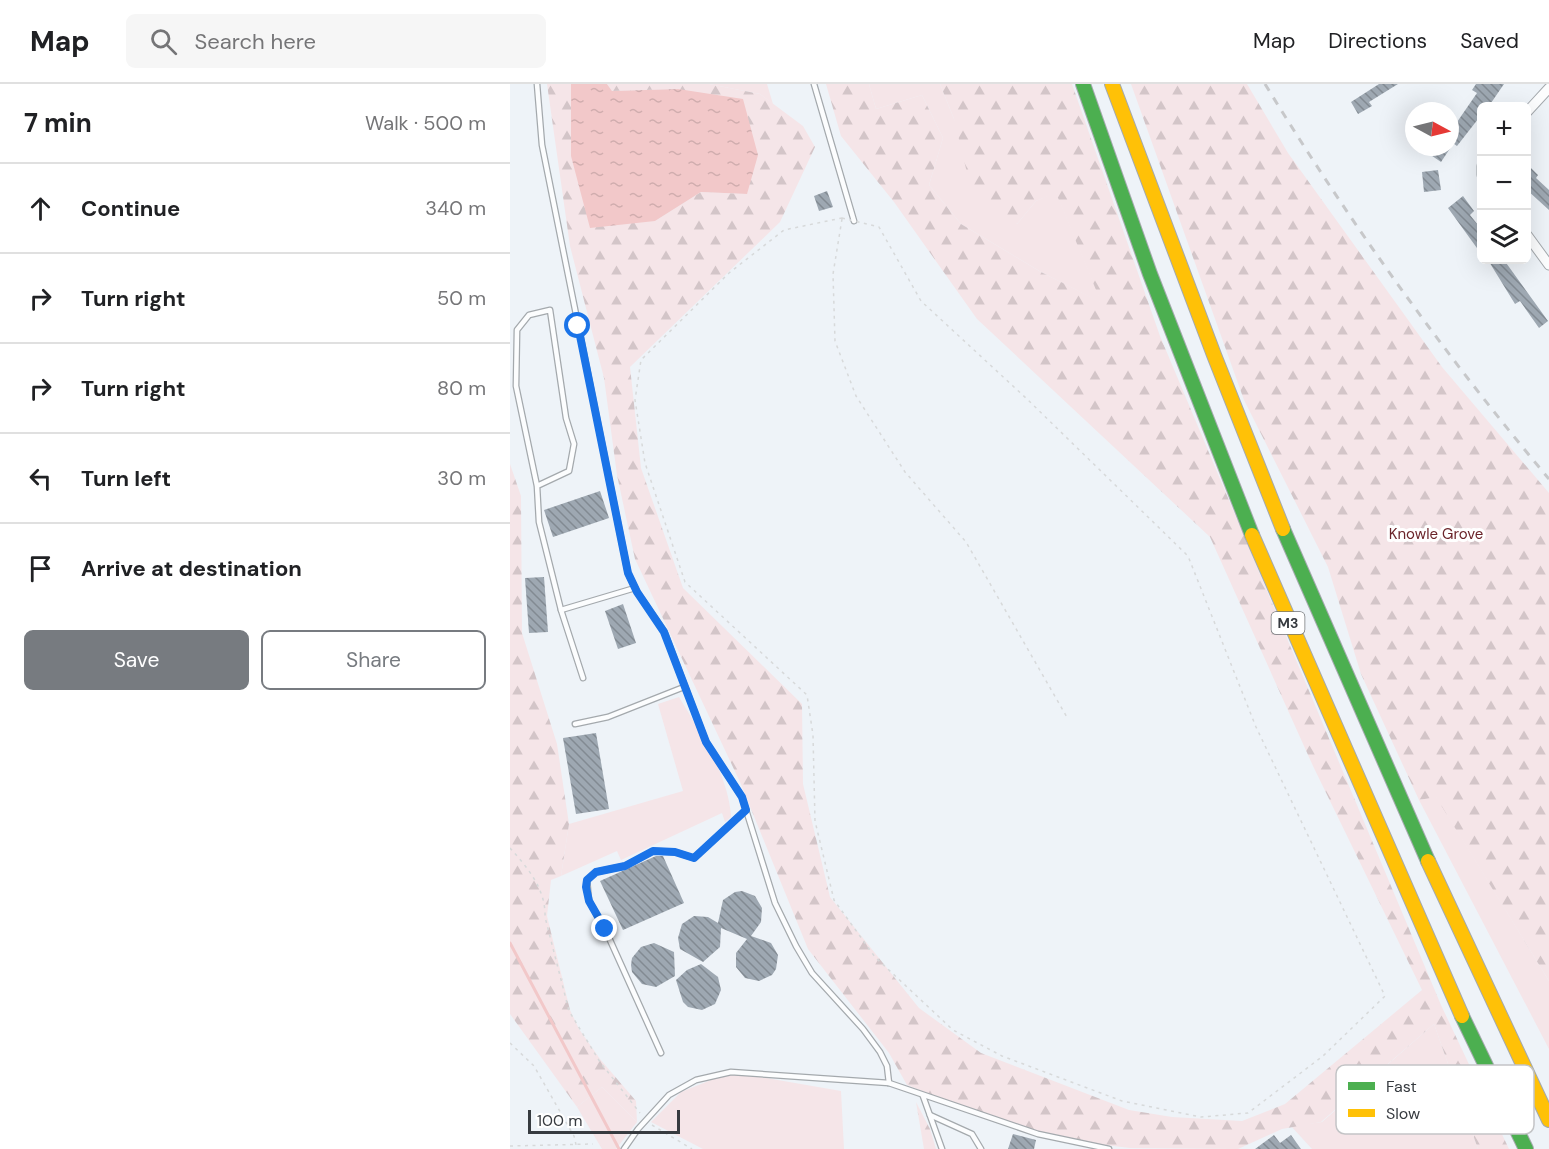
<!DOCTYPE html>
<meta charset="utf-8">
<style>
body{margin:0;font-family:"DM Sans",sans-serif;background:#f6f6f6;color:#202124}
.controls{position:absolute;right:18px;top:18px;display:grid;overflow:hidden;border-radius:9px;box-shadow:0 6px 24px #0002}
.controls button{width:54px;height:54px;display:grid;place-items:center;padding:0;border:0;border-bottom:2px solid #e0e0e0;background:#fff;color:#202124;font:30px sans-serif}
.compass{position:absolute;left:895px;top:18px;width:54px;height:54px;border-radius:50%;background:#fff;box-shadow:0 6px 24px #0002;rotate:97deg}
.scale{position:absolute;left:18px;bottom:15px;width:152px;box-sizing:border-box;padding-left:6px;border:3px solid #373b40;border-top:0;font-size:16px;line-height:21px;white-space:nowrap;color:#373b40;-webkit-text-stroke:4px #fff;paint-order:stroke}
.stop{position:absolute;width:18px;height:18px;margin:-14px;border:4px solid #1a73e8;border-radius:50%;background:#fff}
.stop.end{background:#1a73e8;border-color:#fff;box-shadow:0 2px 6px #0008}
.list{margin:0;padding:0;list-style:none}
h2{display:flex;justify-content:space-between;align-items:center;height:78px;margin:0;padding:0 24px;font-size:26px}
h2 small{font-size:20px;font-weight:400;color:#757577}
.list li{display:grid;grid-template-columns:39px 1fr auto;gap:18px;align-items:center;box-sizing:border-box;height:90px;padding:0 24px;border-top:2px solid #e0e0e0}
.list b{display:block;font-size:22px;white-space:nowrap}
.list em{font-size:20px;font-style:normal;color:#757577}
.actions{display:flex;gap:12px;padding:18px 24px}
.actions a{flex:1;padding:14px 0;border:2px solid #777b80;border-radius:9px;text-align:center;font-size:21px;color:#777b80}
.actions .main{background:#777b80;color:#fff}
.icon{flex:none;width:33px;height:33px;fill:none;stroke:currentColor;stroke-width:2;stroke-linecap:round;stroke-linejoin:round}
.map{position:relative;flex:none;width:1039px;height:1065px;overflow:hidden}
header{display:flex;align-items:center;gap:36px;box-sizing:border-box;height:84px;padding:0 30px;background:#fff;border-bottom:2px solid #e0e0e0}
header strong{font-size:28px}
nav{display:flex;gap:33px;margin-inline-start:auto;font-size:21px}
.search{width:420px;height:54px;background:#f6f6f6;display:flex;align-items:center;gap:15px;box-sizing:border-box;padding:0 21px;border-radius:9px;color:#757577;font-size:22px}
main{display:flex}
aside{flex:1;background:#fff}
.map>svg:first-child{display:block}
.green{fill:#f5e5e8}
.forest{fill:url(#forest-firs)}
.water{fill:url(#water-ripples)}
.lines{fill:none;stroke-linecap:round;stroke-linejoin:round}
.stream{stroke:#f2c8c9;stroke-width:3}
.building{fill:url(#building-back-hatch)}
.lane-casing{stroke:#a4a9ad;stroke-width:7}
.street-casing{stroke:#a4a9ad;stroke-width:11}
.fast-casing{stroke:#a4a9ad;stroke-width:16}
.slow-casing{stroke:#a4a9ad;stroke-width:16}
.path{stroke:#d7d9da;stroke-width:1.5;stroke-dasharray:3 4.5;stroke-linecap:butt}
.lane{stroke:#fcfdfe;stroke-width:4.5}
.street{stroke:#fcfdfe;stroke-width:9}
.fast{stroke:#4caf50;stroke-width:14}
.slow{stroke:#ffc107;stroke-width:14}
.rail{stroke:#c7c8ca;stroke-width:3;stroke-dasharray:8 8;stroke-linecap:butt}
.route{stroke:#1a73e8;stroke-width:8}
.labels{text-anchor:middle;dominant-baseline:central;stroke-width:6;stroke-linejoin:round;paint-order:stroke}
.shield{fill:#fff;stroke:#737679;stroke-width:1.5}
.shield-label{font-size:14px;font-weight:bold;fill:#373b40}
.park-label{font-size:15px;fill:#6b242a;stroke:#fff}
.key{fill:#fff;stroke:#c3c4c6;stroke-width:1.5}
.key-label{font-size:16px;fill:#373b40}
</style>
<header>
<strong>Map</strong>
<div class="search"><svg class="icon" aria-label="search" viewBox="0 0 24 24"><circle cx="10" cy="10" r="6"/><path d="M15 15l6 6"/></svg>Search here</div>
<nav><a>Map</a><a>Directions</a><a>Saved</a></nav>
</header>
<main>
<aside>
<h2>7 min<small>Walk · 500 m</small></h2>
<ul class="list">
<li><svg class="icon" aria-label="ahead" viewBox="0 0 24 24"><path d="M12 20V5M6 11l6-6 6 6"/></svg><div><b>Continue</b></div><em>340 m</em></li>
<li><svg class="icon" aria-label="right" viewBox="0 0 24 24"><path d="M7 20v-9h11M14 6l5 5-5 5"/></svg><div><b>Turn right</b></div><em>50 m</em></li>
<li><svg class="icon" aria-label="right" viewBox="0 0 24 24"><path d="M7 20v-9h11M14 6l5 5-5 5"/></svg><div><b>Turn right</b></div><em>80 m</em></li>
<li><svg class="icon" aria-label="left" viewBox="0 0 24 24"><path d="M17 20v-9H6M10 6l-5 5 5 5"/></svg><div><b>Turn left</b></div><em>30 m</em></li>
<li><svg class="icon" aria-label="arrive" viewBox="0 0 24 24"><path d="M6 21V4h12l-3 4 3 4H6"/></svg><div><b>Arrive at destination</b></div></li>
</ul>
<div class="actions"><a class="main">Save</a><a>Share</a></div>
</aside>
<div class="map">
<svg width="1039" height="1065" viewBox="0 0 1039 1065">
<defs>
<pattern id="forest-firs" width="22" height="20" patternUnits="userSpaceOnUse" patternTransform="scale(1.5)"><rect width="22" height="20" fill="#f5e5e8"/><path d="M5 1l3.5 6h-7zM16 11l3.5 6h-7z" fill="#d3c5c8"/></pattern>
<pattern id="water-ripples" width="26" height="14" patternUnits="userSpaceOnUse" patternTransform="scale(1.5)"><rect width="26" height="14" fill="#f2c8c9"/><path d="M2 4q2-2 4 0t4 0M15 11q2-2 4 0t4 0" fill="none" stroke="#d0adae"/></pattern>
<pattern id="building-back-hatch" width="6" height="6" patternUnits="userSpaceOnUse" patternTransform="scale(1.5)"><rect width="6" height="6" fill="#9ea8b2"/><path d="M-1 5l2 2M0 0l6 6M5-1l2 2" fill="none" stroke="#828a92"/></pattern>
</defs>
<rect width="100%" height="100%" fill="#eef3f8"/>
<g class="green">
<path d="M199 0H257L263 20 250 10Z"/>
<path d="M359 0H430L444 35 507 140 526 117 546 108 592 219 531 188 451 140 419 101 433 54 412 11 366 25Z"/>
<path d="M169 613C190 648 219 692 221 733L215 738 212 729 111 776 107 767 51 792 59 740 173 707 148 620Z"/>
<path d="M926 712 1039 897V965L909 716Z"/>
<path d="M924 940 968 1065H802L781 1042 812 1038Z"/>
<path d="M221 988 331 1007 334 1065H193L141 1038 171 1008Z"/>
<path d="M92 1003 127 1038 106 1065H92L67 1023Z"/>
</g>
<g class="forest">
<path d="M37 0H61V72L145 137 191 108 237 110 168 5 102 7 97 0H199L250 10 293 42 305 63 270 138 120 283 131 384 173 504 292 620 293 700 320 813 409 924 471 969 619 1026 662 1033 732 1037 775 1020 912 906 803 682 700 453 467 235 384 118 331 52 316 0H359L366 25 412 11 433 54 419 101 451 140 531 188 591 218 546 109 526 117 507 140 459 97 444 35 430 0H562L650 252 931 921 999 1065H968L924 940 811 1038 772 1045 728 1065 620 1064 578 1059 529 1048 460 1026 397 1001 379 969 298 865 230 698 125 475 107 391 94 294 60 162Z"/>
<path d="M621 0H737L778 69 932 283 1039 409V897L926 713 909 716 851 590 818 483 734 316Z"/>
<path d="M0 380 11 412 12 549 47 660 59 740 51 792 41 796 37 832 60 926 69 945 90 975 126 1017 127 1038 92 1003 67 1023 0 930Z"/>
<path d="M406 1018 420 1045 426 1065H414Z"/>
</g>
<path class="water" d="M61 0H97L102 7 168 5 233 15 248 71 237 110 191 108 145 137 80 144 61 72Z"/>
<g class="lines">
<path class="stream" d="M0 859 109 1065"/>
</g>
<g class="building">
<path d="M869 0H888L859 18 862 22 848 30 841 18Z"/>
<path d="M966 0H994L981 19 972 22V30L947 62 940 57V38L945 41 967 9 962 6Z"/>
<path d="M909 63H941L931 78Z"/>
<path d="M1017 80 1028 91 1026 94 1039 106V126L1017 106Z"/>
<path d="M928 86 931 106 914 108 912 88Z"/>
<path d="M317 107 323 123 309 127 304 112Z"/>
<path d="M953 112 964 127 960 131 972 146V171L938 124Z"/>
<path d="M978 176H994L1038 237 1029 244 1010 217 1005 220Z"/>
<path d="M90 407 99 434 43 453 34 426Z"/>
<path d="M34 493 38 548 19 549 15 494Z"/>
<path d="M113 520 126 559 108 565 95 527Z"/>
<path d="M86 649 99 725 66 730 53 654Z"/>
<path d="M146 772H153L174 819 113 846 90 797Z"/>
<path d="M232 807 245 812 252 824 251 838 241 852 261 859 268 871 266 885 262 891 249 897 235 894 226 883V869L237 855 211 844 210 863 193 878 170 865 168 854 172 840 184 832 198 833 208 839 213 816 225 808Z"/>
<path d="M144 859 164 868 165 892 146 903 132 900 122 888 121 881 122 874 131 863Z"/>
<path d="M191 880 208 893 211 906 205 920 192 926 178 923 173 918 166 896 177 886Z"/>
<path d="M503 1050 526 1056 524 1065H498Z"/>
<path d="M764 1051 770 1059 781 1051 791 1065H745Z"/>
</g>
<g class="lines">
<defs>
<g id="lane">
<path d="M27 0 32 61 118 489 127 508 154 547 196 658 232 713 265 819 286 862 302 889 353 945 370 968 377 982 379 999"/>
<path d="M304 0 344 137"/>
<path d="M27 402 59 387 64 360 56 334 40 226 19 231 7 246 6 302 27 402 29 438 51 526 73 594"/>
<path d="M51 526 125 504"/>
<path d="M65 640 98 633 174 603"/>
<path d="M151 969 95 845 79 817 77 796 86 788 115 782 143 767 165 768 184 774 236 726"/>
<path d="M413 1012 432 1065"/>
<path d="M420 1031 462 1050 471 1065"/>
<path d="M114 1065 128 1045 159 1011 186 996 221 988 379 999 528 1050 599 1065"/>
</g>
<g id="street">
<path d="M1017 28 1039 4"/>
<path d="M972 82V91"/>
<path d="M1017 151 1039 181"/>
</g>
<g id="fast">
<path d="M573 0 640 190 742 451"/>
<path d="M773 445 918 777"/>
<path d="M952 932 1016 1065"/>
</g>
<g id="slow">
<path d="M602 0 704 271 773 445"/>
<path d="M742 451 952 932"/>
<path d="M918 777 1039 1036"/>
</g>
</defs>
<use href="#lane" class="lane-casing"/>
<use href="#street" class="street-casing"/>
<use href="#fast" class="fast-casing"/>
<use href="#slow" class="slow-casing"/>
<g class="path">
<path d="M332 134 369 143 411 217 517 315 678 472 746 643 875 912 813 972 738 1029 691 1033 612 1017 492 972 443 946 365 873 324 816 305 737 303 651 297 611 175 498 135 379 125 316 131 276 219 189 274 146Z"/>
<path d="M332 135 323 190 325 257 346 312 395 388 456 458 558 635"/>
<path d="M0 764C17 783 36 805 35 833L59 927 90 978 130 1029"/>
<path d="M0 959 24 982 64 1052 67 1065"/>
<path d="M142 1041 182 1065"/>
<path d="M0 1062 83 1060"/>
</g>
<use href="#lane" class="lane"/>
<use href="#street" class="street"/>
<use href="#fast" class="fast"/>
<use href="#slow" class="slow"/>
<path class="rail" d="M755 0C840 139 934 270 1039 395"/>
</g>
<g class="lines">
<path class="route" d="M68 242 118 489 127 508 154 548 196 658 232 713 236 726 184 774 165 768 143 767 115 782 86 788 77 796 76 803 79 817 95 845"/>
</g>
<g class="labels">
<rect class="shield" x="761.5" y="528" width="33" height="22" rx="4.5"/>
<g class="shield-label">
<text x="778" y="539">M3</text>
</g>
<g class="park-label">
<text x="926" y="450">Knowle Grove</text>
</g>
</g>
<rect x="826" y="981" width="198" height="69" rx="9" class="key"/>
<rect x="838" y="998" width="27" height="8" fill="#4caf50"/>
<rect x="838" y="1025" width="27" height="8" fill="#ffc107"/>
<g class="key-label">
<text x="876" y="1008">Fast</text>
<text x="876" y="1035">Slow</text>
</g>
</svg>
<div class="controls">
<button>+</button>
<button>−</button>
<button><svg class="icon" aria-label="layers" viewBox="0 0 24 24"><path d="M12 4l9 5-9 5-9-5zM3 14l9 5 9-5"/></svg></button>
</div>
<svg class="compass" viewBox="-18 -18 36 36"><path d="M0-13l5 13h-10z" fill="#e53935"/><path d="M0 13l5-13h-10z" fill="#757577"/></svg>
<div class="scale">100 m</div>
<div class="stop" style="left:68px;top:242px"></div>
<div class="stop end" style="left:95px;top:845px"></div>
</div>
</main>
